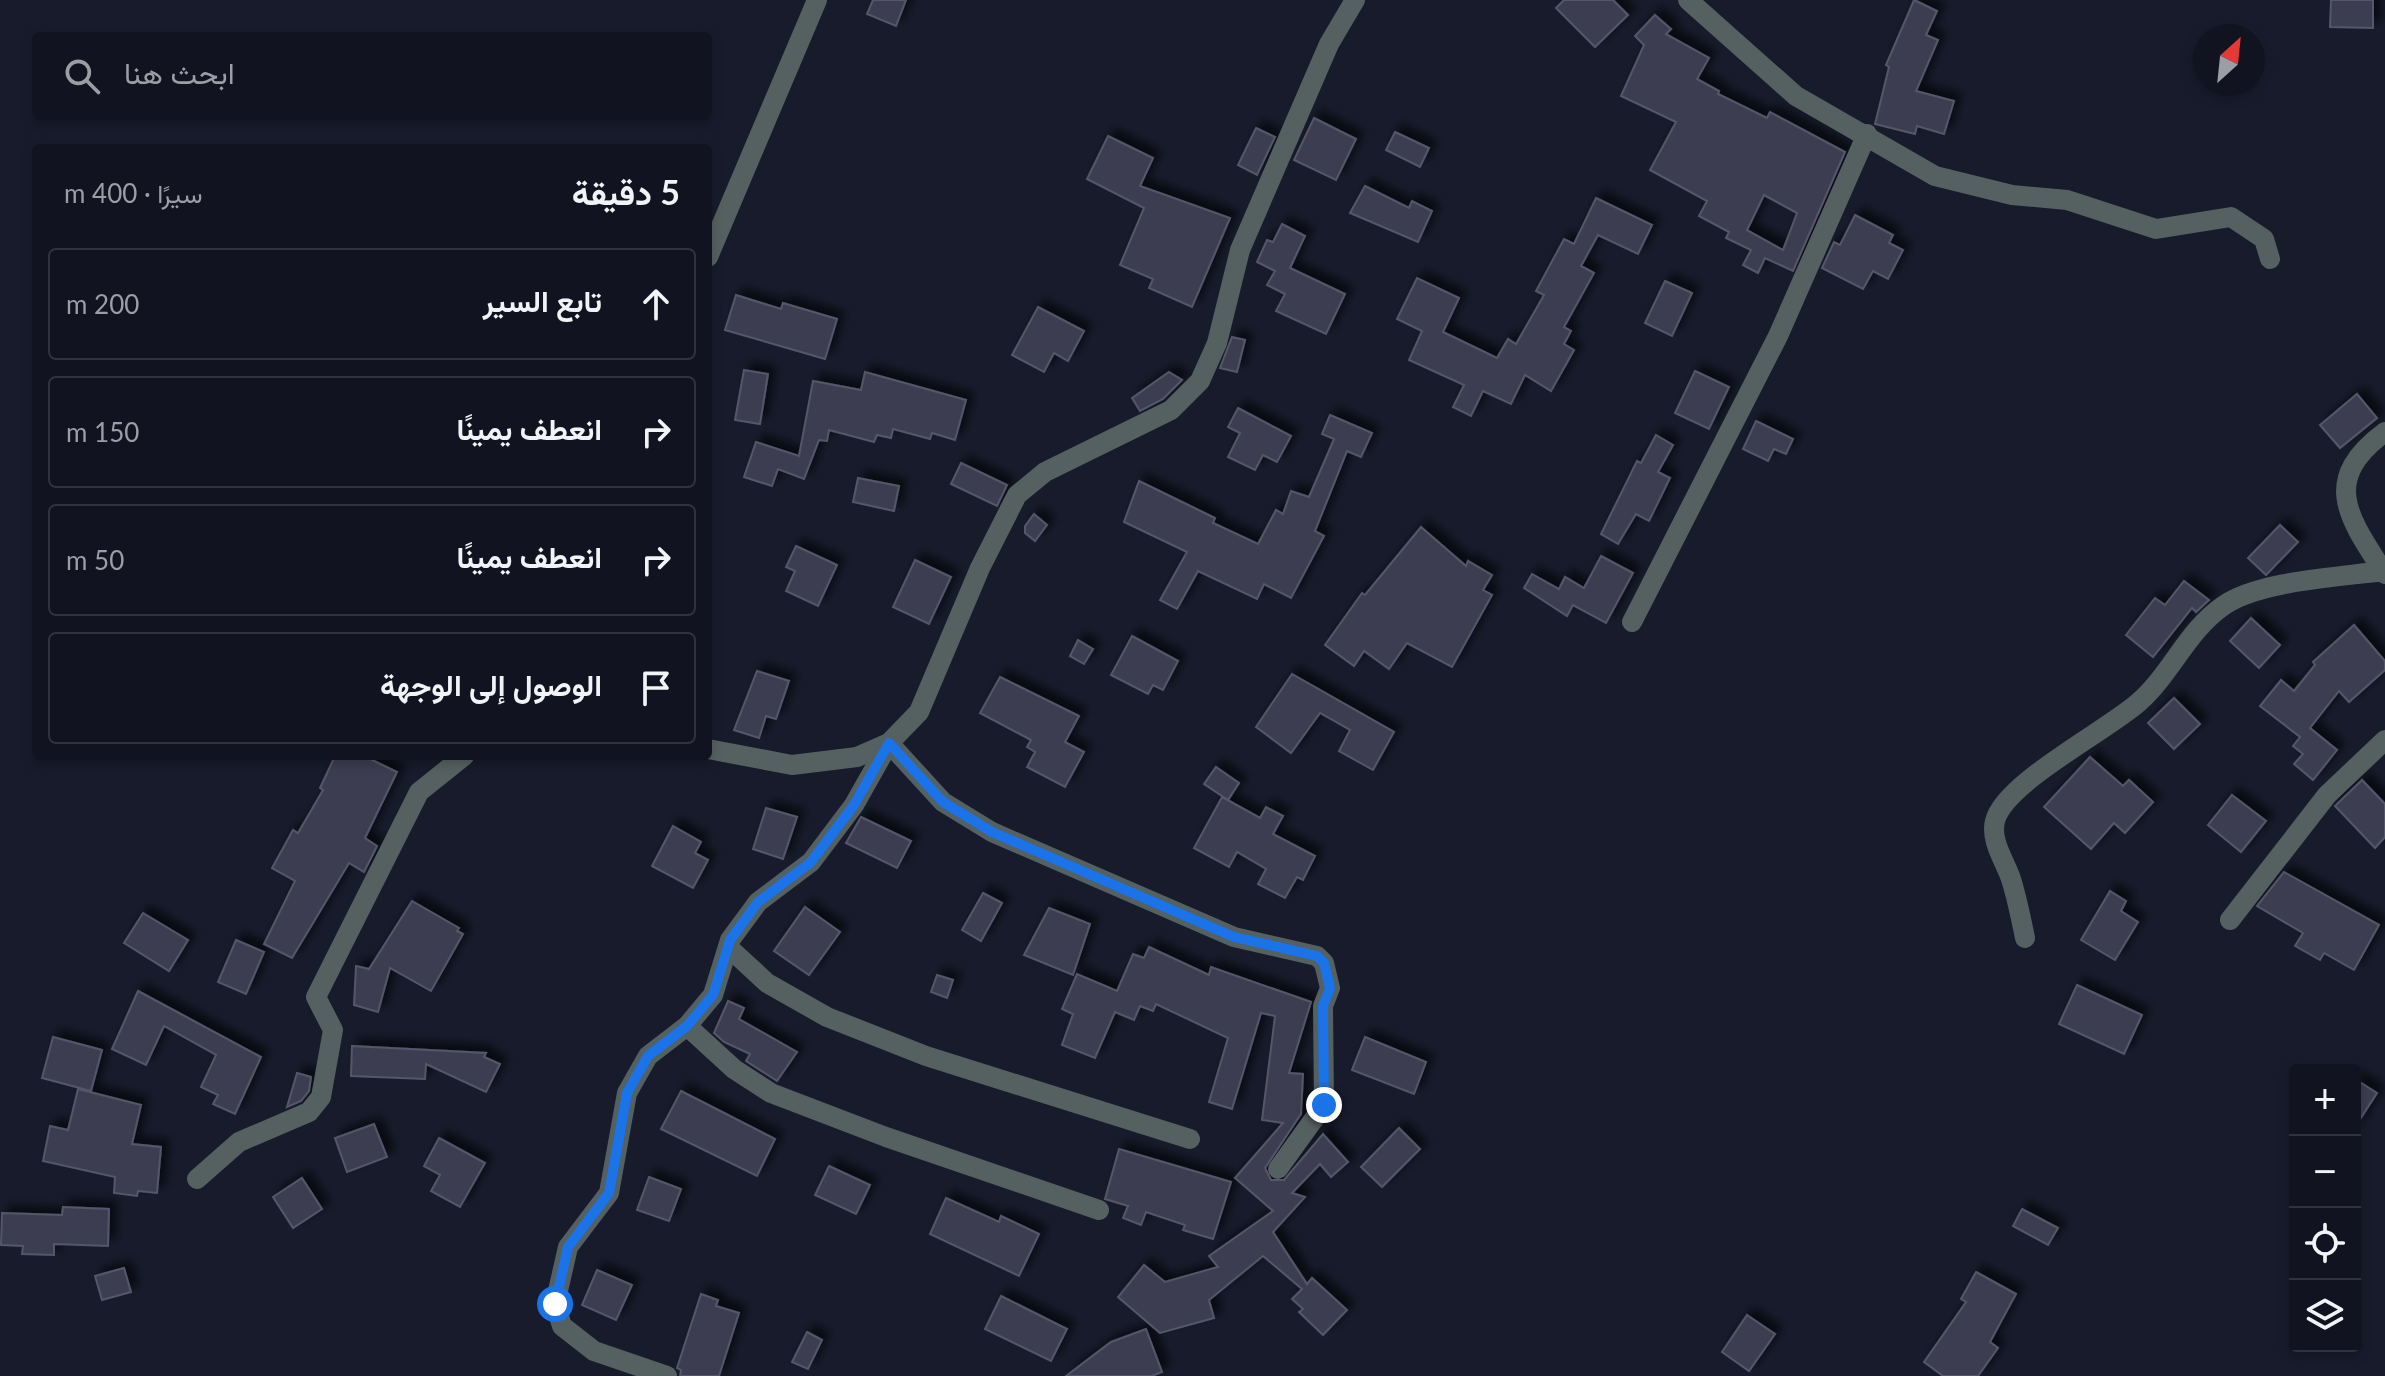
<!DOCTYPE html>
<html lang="ar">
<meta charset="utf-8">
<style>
body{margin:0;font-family:Lato,Vazirmatn,sans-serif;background:#1a1d29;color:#f1f3f6;direction:rtl}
.controls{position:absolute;right:24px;bottom:24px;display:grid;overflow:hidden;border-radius:8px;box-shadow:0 4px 12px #0003}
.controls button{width:72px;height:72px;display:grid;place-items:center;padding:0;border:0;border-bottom:2px solid #30333e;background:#111420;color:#f1f3f6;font:40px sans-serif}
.compass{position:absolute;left:2193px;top:24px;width:72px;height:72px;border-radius:50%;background:#111420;box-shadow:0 4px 12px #0003;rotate:27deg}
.stop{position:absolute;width:24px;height:24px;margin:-18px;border:6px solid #1a73e8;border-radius:50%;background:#fff}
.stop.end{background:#1a73e8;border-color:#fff;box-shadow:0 2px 8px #0008}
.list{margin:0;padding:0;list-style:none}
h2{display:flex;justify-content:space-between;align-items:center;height:104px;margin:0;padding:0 32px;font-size:34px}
h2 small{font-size:26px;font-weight:400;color:#9c9ea5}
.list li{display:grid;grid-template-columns:52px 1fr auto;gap:24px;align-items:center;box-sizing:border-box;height:112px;margin:0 16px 16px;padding:0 16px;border:2px solid #30333e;border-radius:8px}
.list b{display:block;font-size:30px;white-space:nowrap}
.list em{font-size:26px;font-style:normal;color:#9c9ea5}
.icon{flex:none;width:44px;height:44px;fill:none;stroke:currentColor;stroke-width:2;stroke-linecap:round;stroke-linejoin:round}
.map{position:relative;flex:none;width:2385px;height:1376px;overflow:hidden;direction:ltr}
.search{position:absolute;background:#111420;box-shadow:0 4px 12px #0003;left:32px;top:32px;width:680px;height:88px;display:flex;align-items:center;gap:20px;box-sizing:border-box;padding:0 28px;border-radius:8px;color:#9c9ea5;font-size:30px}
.panel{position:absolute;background:#111420;box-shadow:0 4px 12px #0003;left:32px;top:144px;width:680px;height:616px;border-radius:8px;direction:rtl}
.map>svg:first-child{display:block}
.building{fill:#3e3e51;stroke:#56566a;stroke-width:2;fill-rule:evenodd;filter:url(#shadow)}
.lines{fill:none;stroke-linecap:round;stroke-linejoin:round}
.street{stroke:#556160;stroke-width:20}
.route{stroke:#1a73e8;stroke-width:10}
</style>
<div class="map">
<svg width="2385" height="1376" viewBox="0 0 2385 1376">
<defs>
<filter id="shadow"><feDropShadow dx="7" dy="-7" stdDeviation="4" flood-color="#0009"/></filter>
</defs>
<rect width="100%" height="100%" fill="#171b2b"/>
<g class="building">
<path d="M873 0H906L896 26 867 14Z"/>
<path d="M1564 0H1613L1628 15 1595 47 1556 8Z"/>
<path d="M1914 0 1937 11 1926 35 1938 40 1916 91 1954 101 1944 134 1917 126 1915 134 1875 124 1889 67 1886 65Z"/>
<path d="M2331 0H2373V28L2330 27Z"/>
<path d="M1655 15 1671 29 1666 34 1709 58 1697 79 1719 91 1718 94 1767 118 1770 112 1845 152 1793 271 1765 258 1758 273 1743 265 1751 250 1726 238 1729 232 1699 216 1707 201 1650 170 1676 122 1621 96 1644 45 1635 36ZM1764 195 1797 213 1783 250 1747 230Z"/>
<path d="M1314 118 1356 139 1336 180 1294 160Z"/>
<path d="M1256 128 1275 137 1257 175 1238 165Z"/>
<path d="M1395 132 1429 148 1420 167 1386 150Z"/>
<path d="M1108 136 1153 158 1140 186 1230 218 1192 307 1149 288 1153 279 1120 265 1144 208 1087 179Z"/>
<path d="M1365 186 1409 208 1412 201 1432 211 1418 242 1350 213Z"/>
<path d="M1596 198 1652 225 1638 254 1598 235 1581 266 1594 273 1564 327 1571 331 1564 344 1574 350 1551 391 1525 375 1511 404 1483 391 1471 416 1453 407 1464 385 1409 360 1422 331 1397 319 1417 278 1459 298 1443 332 1497 358 1508 339 1516 344 1544 295 1536 291 1564 239 1574 244Z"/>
<path d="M1855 215 1893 235 1889 243 1903 250 1888 279 1873 271 1863 289 1822 268 1834 242 1840 245Z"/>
<path d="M1282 224 1305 236 1290 268 1345 294 1326 334 1276 311 1285 294 1267 285 1275 271 1257 262 1267 240 1273 242Z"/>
<path d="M1665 281 1692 293 1672 336 1645 323Z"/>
<path d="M736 295 781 309 783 303 837 319 825 359 725 330Z"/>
<path d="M1038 307 1084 331 1068 361 1054 353 1044 372 1012 355Z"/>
<path d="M1232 337 1245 340 1237 372 1220 368Z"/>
<path d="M744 370 768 374 760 424 735 420Z"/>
<path d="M1695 371 1729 387 1709 429 1675 413Z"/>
<path d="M865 372 966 400 955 440 932 433 930 439 893 429 891 438 877 435 874 442 829 430 827 441 819 440 804 479 778 469 772 486 744 477 756 442 799 456 813 381 861 390Z"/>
<path d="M1169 372 1182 380 1163 399 1140 411 1132 398Z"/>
<path d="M2357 394 2377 418 2340 448 2320 425Z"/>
<path d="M1238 408 1291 436 1277 462 1263 455 1255 470 1228 457 1240 433 1228 427Z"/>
<path d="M1330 415 1372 433 1361 457 1347 451 1315 531 1324 536 1291 598 1264 584 1257 599 1198 571 1177 609 1160 600 1187 552 1124 522 1139 481 1215 518 1213 523 1258 544 1276 510 1283 514 1291 491 1309 497 1334 439 1322 434Z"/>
<path d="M1756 421 1793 439 1786 454 1774 449 1768 461 1743 449Z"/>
<path d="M1656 435 1673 445 1658 472 1670 478 1649 521 1636 514 1618 544 1601 534 1637 461 1641 463Z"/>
<path d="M961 463 1007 485 997 506 951 484Z"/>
<path d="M858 478 899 486 894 511 853 502Z"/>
<path d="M1034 514 1047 525 1035 541 1025 533V526Z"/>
<path d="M2280 525 2298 542 2266 575 2248 558Z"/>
<path d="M1421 527 1466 566 1468 561 1492 575 1483 590 1492 595 1452 667 1407 643 1389 669 1364 651 1354 666 1325 645 1362 593 1365 595Z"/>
<path d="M796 546 837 565 818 606 786 591 795 571 786 567Z"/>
<path d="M1601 556 1633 573 1606 623 1573 605 1567 616 1524 588 1532 574 1559 589 1565 577 1584 588Z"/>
<path d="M915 560 951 577 929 624 893 607Z"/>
<path d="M2184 581 2209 600 2196 612 2192 608 2153 657 2126 635 2155 598 2165 605Z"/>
<path d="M2251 618 2280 645 2259 668 2230 641Z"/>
<path d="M2354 625 2385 661V670L2349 702 2339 691 2310 728 2337 750 2313 780 2294 764 2303 754 2293 746 2300 737 2260 706 2281 680 2294 691 2315 665 2313 662Z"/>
<path d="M1132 636 1178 661 1163 690 1153 685 1148 694 1111 675Z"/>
<path d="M1078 640 1093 649 1084 664 1070 656Z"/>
<path d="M757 671 789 681 776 719 766 716 759 738 734 730Z"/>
<path d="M1292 674 1394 732 1373 770 1339 751 1350 730 1320 713 1291 753 1256 727Z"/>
<path d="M1000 677 1079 716 1065 742 1084 752 1065 787 1027 767 1035 752 1027 747 1031 740 980 713Z"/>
<path d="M2174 698 2200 724 2174 749 2148 723Z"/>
<path d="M335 756H364L397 772 365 838 377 846 364 872 349 863 292 958 264 944 295 881 272 868 293 830 298 833 323 790 320 788Z"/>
<path d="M2090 757 2123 786 2129 780 2153 802 2125 833 2114 823 2091 849 2044 807Z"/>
<path d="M1216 767 1239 783 1228 800 1204 784Z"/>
<path d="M2362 780 2385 804V837L2375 848 2335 806Z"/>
<path d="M2232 795 2266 821 2241 852 2208 825Z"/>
<path d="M1222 797 1260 818 1266 807 1283 816 1273 834 1315 856 1303 880 1297 877 1285 898 1258 884 1266 869 1237 852 1229 867 1194 848Z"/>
<path d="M766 808 797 817 783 859 753 849Z"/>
<path d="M861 817 911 841 897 868 846 843Z"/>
<path d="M673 826 701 842 695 853 708 860 693 888 652 866Z"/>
<path d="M2284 872 2379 925 2354 970 2324 953 2320 960 2295 946 2303 933 2257 906Z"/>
<path d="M2110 891 2126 901 2121 911 2138 922 2115 960 2081 940Z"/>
<path d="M983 893 1002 903 981 941 962 930Z"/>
<path d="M412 901 459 928 457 931 463 934 431 991 390 968 378 1012 354 1005 356 966 369 969Z"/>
<path d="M805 907 840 932 809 975 774 951Z"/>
<path d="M1049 908 1090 924 1073 975 1024 955Z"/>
<path d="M143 913 188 940 169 971 124 943Z"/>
<path d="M236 940 264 952 246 994 218 982Z"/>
<path d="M1149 947 1209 975 1211 967 1311 1002 1289 1073 1303 1074 1301 1114 1265 1168 1271 1180H1284L1323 1134 1348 1162 1331 1177 1320 1164 1292 1193 1305 1197 1273 1232 1307 1284 1312 1278 1347 1310 1323 1335 1299 1312 1303 1309 1292 1299 1302 1289 1263 1256 1209 1300 1214 1318 1160 1333 1118 1297 1144 1265 1165 1282 1218 1267 1209 1256 1273 1211 1235 1178 1283 1123 1262 1120 1275 1016 1261 1013 1232 1109 1209 1102 1228 1038 1156 1004 1153 1011 1140 1006 1134 1020 1115 1012 1095 1058 1062 1045 1073 1014 1062 1009 1077 974 1117 991 1133 954 1144 958Z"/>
<path d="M937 975 953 980 947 998 931 992Z"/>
<path d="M2077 985 2142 1015 2124 1054 2059 1024Z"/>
<path d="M138 991 261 1057 235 1114 213 1104 218 1095 201 1087 216 1055 164 1026 146 1065 112 1049Z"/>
<path d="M728 1001 744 1008 739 1019 797 1052 777 1081 746 1061 750 1054 724 1042 714 1033Z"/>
<path d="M53 1037 102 1050 91 1091 42 1078Z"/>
<path d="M1365 1037 1426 1062 1414 1094 1352 1070Z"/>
<path d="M352 1046 486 1053 484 1057 500 1064 486 1092 426 1064 425 1079 351 1076Z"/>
<path d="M297 1073 311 1077 309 1091 301 1101 287 1107Z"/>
<path d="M2355 1079 2377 1093 2355 1127Z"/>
<path d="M78 1089 141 1105 132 1144 161 1147 157 1193 138 1191 137 1196 114 1193 115 1177 43 1161 50 1126 68 1130Z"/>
<path d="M681 1091 775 1139 757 1176 661 1129Z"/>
<path d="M374 1124 387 1157 347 1172 335 1138Z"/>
<path d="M1399 1128 1420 1149 1382 1187 1361 1167Z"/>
<path d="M439 1138 485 1163 460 1207 431 1191 440 1175 424 1166Z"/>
<path d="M1119 1149 1231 1182 1213 1239 1183 1230 1185 1225 1146 1212 1141 1225 1123 1218 1128 1206 1105 1199Z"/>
<path d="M829 1166 870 1185 856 1214 815 1195Z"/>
<path d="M649 1177 681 1189 669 1221 637 1210Z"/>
<path d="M302 1178 322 1209 293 1228 273 1197Z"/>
<path d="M946 1198 999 1222 1001 1216 1039 1234 1019 1276 930 1234Z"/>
<path d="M63 1207 109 1209 108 1246 54 1244V1255L22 1254 23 1246 1 1245 2 1213 62 1215Z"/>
<path d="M2022 1209 2058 1228 2048 1245 2013 1226Z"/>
<path d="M124 1268 131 1292 102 1300 95 1276Z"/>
<path d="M597 1270 632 1285 616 1320 582 1305Z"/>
<path d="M1976 1272 2016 1294 1990 1342 1998 1348 1978 1376H1943L1924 1362 1966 1302 1961 1299Z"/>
<path d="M701 1294 718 1300 716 1306 739 1313 719 1376H680L681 1370 677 1368Z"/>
<path d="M1001 1296 1067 1329 1051 1361 985 1329Z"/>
<path d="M1747 1315 1775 1334 1749 1371 1722 1352Z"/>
<path d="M1146 1329 1162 1372 1152 1376H1066L1111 1342Z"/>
<path d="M807 1332 822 1340 808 1369 792 1362Z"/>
</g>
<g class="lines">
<g class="street">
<path d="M1688 0 1796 96 1935 176 2012 195 2067 200 2156 229 2231 217 2264 239 2270 259"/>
<path d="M708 257 817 0"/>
<path d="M2385 432C2320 480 2348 517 2385 574"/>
<path d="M1632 622 1778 336 1867 134"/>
<path d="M708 749 792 765 857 757 889 743 919 712 980 568 1017 495 1045 472 1171 410 1200 381 1217 343 1240 250 1329 44 1355 0"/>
<path d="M2230 920 2327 795 2385 740"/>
<path d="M2025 938C2021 918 2017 898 2011 879 2005 861 1990 841 1995 821 2004 783 2108 730 2139 702 2171 674 2187 631 2223 606 2258 581 2339 577 2383 571"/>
<path d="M728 947 767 983 827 1017 926 1056 1190 1139"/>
<path d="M687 1026 734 1069 771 1093 886 1137 1099 1210"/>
<path d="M197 1179 239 1142 309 1112 321 1097 333 1030 316 997 419 792 464 756"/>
<path d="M667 1376 594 1351 562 1326 555 1304 568 1247 609 1193 627 1093 648 1056 687 1026 713 995 730 940 758 902 811 862 854 805 889 743 943 802 992 832 1234 937 1317 956 1324 963 1330 988 1323 1006 1324 1105 1278 1169"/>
</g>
</g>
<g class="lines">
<path class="route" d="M555 1304 568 1247 609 1193 627 1093 648 1056 687 1026 713 995 730 940 758 902 811 862 854 805 889 743 943 802 992 832 1234 937 1317 956 1324 963 1330 988 1323 1006 1324 1105"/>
</g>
</svg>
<div class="controls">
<button>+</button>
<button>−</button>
<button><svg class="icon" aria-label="locate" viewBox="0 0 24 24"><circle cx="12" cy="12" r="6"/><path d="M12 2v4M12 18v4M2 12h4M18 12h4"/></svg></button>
<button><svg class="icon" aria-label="layers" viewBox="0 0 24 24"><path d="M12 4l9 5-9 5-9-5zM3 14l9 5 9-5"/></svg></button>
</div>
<svg class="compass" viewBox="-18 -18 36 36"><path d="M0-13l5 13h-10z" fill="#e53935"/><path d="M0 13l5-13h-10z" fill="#9c9ea5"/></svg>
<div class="stop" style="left:555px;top:1304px"></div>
<div class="stop end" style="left:1324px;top:1105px"></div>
<div class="search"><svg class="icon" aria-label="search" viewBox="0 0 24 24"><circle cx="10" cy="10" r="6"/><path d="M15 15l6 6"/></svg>ابحث هنا</div>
<section class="panel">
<h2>5 دقيقة<small>سيرًا · 400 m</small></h2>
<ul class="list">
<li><svg class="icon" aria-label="ahead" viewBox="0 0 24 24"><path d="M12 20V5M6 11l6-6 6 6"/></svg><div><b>تابع السير</b></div><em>200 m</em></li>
<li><svg class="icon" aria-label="right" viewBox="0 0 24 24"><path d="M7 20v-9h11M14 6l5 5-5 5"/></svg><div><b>انعطف يمينًا</b></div><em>150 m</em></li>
<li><svg class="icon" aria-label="right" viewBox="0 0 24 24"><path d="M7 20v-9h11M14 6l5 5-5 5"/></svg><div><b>انعطف يمينًا</b></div><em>50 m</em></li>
<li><svg class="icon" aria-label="arrive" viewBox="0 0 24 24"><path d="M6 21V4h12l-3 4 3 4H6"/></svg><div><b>الوصول إلى الوجهة</b></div></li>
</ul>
</section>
</div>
